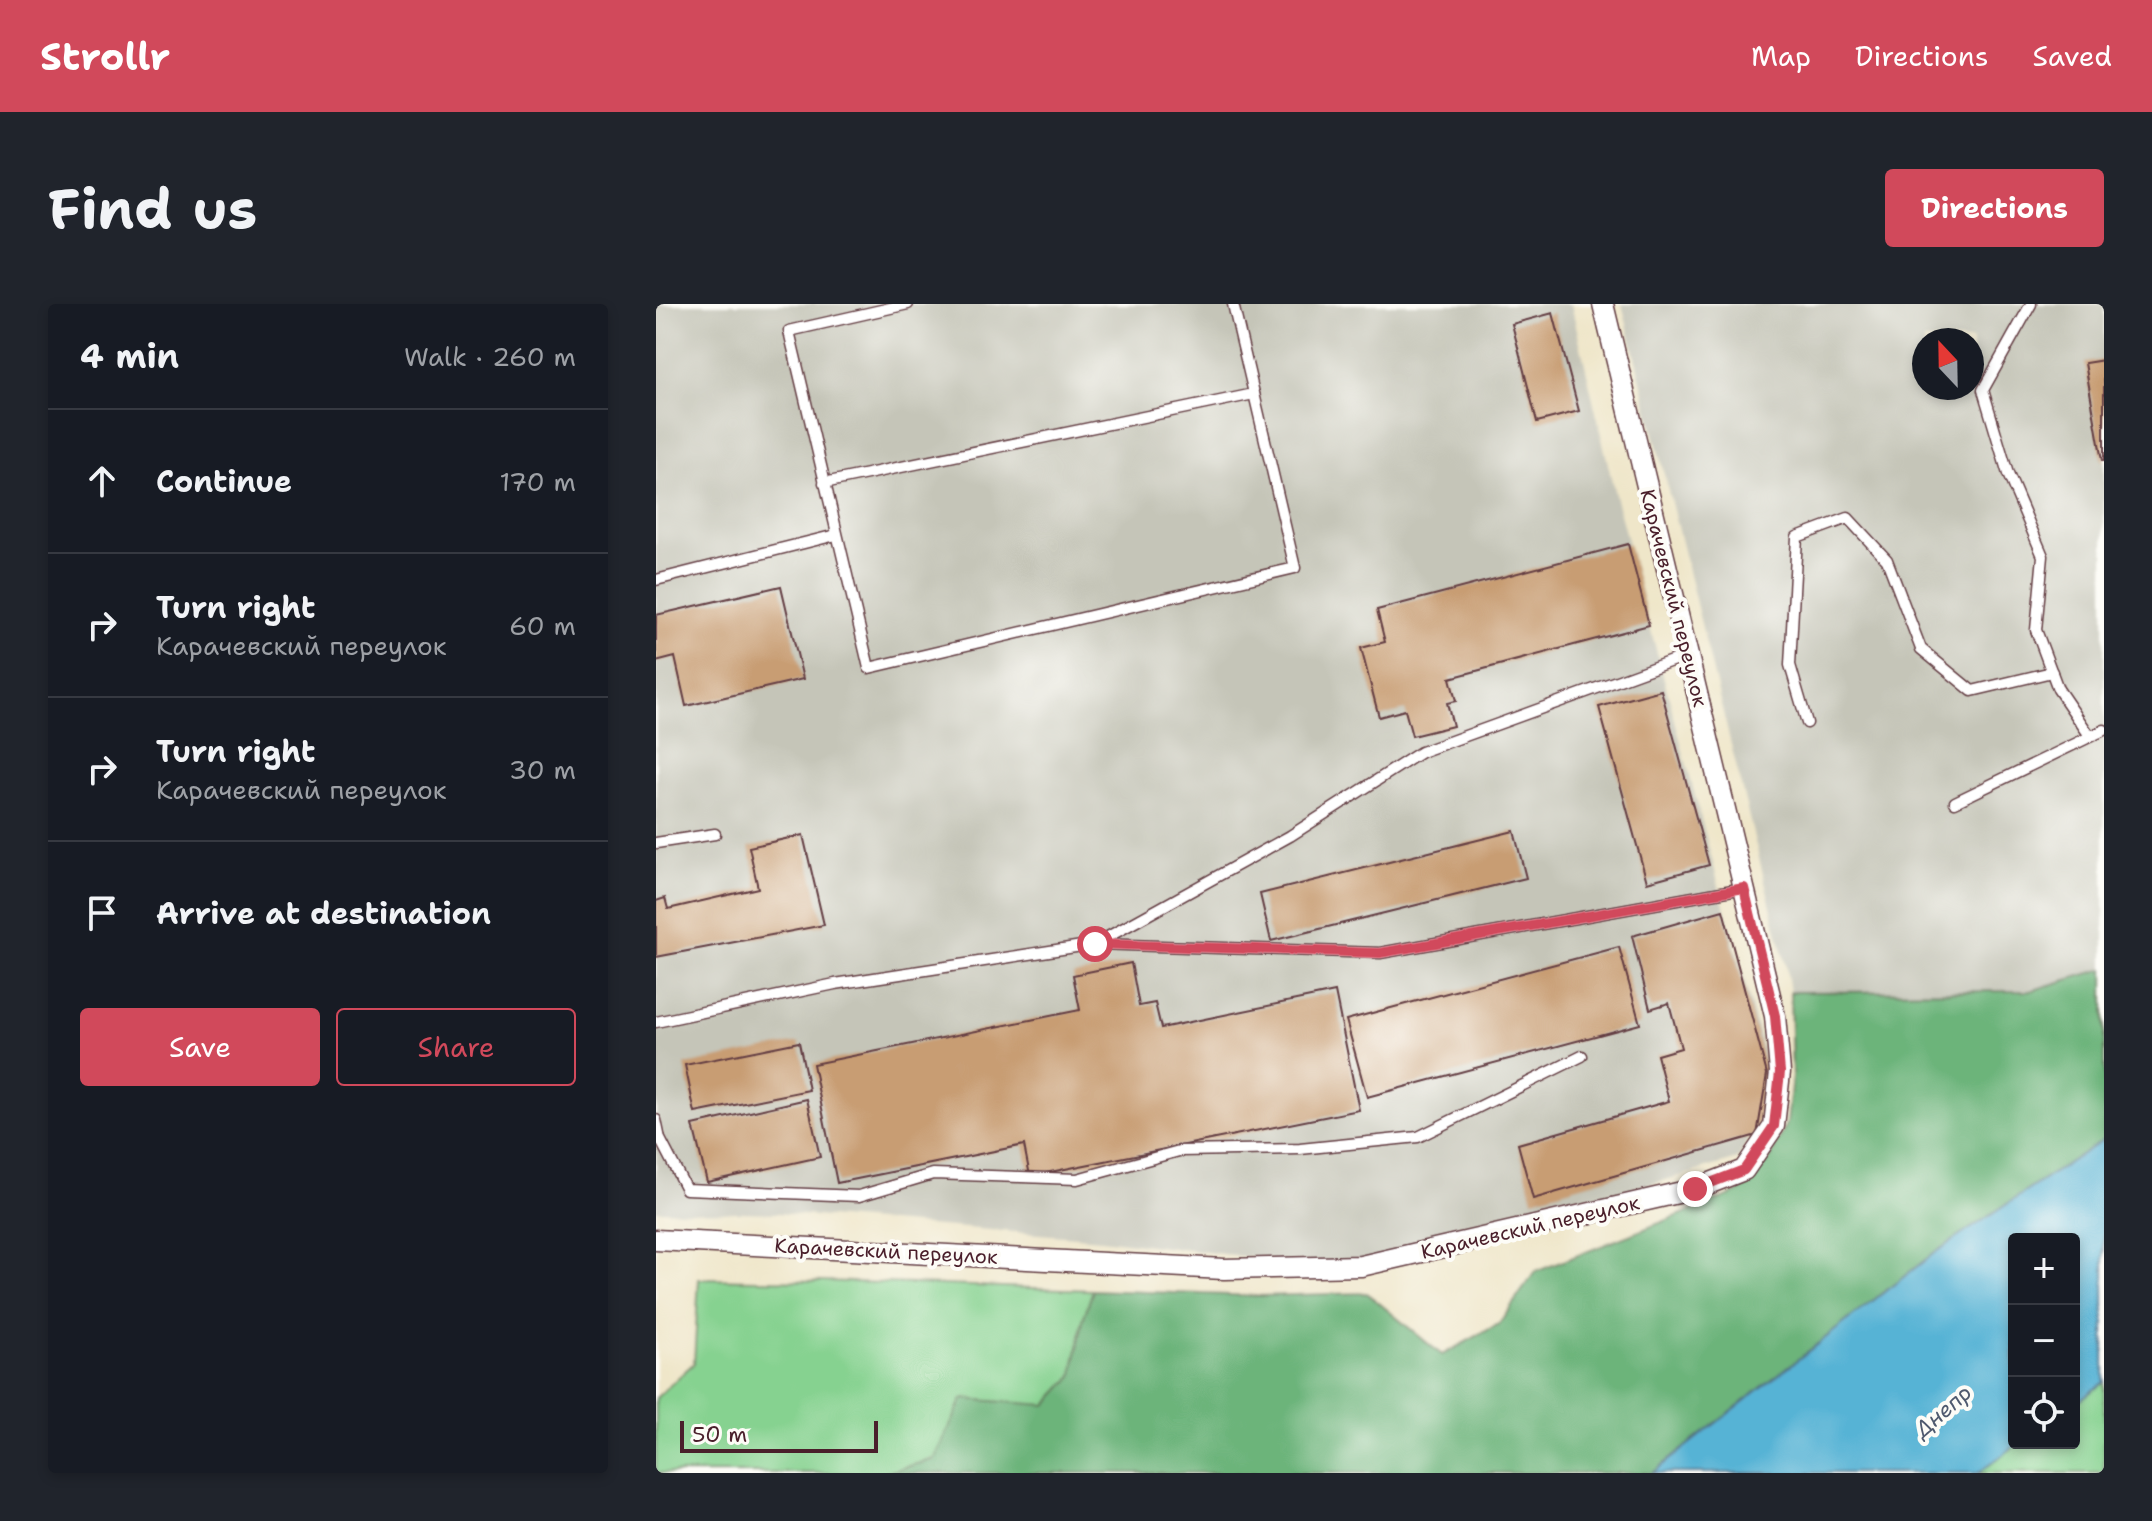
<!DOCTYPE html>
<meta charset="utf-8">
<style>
body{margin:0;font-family:"Shantell Sans",sans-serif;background:#20242c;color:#f1f3f6}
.controls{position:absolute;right:24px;bottom:24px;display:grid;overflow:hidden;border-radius:8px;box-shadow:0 4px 12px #0003}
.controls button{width:72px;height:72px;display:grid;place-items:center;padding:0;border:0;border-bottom:2px solid #363941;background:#171b24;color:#f1f3f6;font:40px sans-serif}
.compass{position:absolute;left:1256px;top:24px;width:72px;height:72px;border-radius:50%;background:#171b24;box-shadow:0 4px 12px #0003;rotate:338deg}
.scale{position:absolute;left:24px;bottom:20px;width:198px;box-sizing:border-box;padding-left:8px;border:4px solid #4a1f2b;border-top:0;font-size:22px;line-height:28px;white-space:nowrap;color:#4a1f2b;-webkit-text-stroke:6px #fdfcf7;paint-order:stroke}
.stop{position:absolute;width:24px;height:24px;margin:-18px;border:6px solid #d1495b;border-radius:50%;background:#fff}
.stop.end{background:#d1495b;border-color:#fff;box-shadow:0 2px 8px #0008}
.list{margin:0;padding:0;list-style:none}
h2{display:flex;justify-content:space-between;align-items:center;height:104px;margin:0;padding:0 32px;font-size:34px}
h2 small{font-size:26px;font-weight:400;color:#9ea1a6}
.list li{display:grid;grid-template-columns:52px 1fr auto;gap:24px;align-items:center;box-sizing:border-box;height:144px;padding:0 32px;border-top:2px solid #363941}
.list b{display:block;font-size:30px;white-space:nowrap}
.list p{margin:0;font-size:26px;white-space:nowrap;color:#9ea1a6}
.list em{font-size:26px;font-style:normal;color:#9ea1a6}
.actions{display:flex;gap:16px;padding:24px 32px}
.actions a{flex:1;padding:18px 0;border:2px solid #d1495b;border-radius:8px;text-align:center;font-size:28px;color:#d1495b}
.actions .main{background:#d1495b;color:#fff}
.icon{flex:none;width:44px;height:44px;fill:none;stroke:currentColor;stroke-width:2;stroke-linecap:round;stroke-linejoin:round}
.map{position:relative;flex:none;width:1448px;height:1169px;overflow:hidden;border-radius:8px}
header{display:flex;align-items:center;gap:48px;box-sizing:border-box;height:112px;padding:0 40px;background:#d1495b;color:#fff}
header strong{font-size:38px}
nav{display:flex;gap:44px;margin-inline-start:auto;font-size:28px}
.intro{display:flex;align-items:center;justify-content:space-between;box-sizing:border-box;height:192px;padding:0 48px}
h1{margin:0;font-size:56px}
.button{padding:20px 36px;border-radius:8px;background:#d1495b;color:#fff;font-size:28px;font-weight:700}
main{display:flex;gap:48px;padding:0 48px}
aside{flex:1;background:#171b24;border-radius:8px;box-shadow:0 4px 12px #0003}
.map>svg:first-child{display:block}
.industrial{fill:#c5c5b8;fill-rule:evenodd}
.green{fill:#86d290;stroke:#68785e;stroke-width:2}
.forest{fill:#6cb47a;stroke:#5b6a52;stroke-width:2}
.water{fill:#57b3d5;stroke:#506980;stroke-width:2}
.building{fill:#c89d73}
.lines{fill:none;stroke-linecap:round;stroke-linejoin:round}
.lane-casing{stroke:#633d43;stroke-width:13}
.street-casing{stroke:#633d43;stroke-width:23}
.lane{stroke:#fff;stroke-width:10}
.street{stroke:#fff;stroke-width:20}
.route{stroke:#d1495b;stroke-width:10}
.labels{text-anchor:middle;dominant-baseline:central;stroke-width:8;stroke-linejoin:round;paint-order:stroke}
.street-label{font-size:20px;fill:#4a1f2b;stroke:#fdfcf7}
.water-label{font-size:22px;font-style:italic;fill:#4f5a6f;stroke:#fdfcf7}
</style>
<header>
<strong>Strollr</strong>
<nav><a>Map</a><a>Directions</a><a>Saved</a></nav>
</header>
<div class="intro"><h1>Find us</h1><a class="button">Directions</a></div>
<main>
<aside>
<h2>4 min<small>Walk · 260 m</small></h2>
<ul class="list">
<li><svg class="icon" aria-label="ahead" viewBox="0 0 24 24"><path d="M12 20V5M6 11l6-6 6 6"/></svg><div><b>Continue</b></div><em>170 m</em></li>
<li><svg class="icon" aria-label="right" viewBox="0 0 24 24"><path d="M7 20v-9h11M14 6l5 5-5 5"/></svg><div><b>Turn right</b><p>Карачевский переулок</p></div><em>60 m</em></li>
<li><svg class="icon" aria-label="right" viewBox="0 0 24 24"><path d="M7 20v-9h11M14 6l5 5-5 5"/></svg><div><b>Turn right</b><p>Карачевский переулок</p></div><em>30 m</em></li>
<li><svg class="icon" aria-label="arrive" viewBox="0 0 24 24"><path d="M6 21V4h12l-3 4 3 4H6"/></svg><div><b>Arrive at destination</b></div></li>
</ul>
<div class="actions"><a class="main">Save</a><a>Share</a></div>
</aside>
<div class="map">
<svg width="1448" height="1169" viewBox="0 0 1448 1169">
<rect width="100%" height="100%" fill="#fdfcf7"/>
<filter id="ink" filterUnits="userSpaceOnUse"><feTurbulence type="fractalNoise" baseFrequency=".0125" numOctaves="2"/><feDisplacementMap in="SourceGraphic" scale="16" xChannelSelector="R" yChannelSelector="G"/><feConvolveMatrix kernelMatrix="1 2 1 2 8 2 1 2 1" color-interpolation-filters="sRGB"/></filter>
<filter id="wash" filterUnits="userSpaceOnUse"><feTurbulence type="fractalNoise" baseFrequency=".006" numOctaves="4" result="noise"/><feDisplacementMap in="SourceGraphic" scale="32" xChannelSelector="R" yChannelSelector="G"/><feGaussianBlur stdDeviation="1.8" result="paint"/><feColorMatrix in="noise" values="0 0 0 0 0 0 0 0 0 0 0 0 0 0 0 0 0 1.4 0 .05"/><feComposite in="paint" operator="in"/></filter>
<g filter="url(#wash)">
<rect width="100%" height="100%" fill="#efe6c9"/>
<g class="industrial">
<path d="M0 0H915L960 195 1117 785 1082 855 723 959 664 962 445 935 121 909 0 906Z"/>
<path d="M966 0H1448V665L1374 687 1134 688 1130 663ZM1268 36H1316V84H1268Z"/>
</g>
<g class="green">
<path d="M43 975 166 977 437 986 427 1016 417 1072 389 1102 307 1095 279 1155 229 1169H0V1094L38 1059Z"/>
<path d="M1448 1078V1169H1322L1363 1139H1418V1100Z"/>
</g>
<path class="forest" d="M1448 665V835L1277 950 996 1169H229L279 1155 307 1095 390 1101 417 1072 427 1016 437 986 601 992 711 989 786 1051 843 1020 879 968 1085 887 1114 855 1131 819 1136 773 1134 688 1374 687Z"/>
<path class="water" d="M1448 835V1078L1418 1100V935H1358V1139H1363L1322 1169H996L1277 950Z"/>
<g id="blocks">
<g class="building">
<path d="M897 9 923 107 881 118 856 20Z"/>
<path d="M1448 56V157H1446L1429 59Z"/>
<path d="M972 240 993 321 794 374 800 397 791 399 797 422 756 432 749 406 723 413 705 344 729 338 721 306Z"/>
<path d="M125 282 147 375 30 402 19 353 0 358V311Z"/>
<path d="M1005 386 1053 561 991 578 943 403Z"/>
<path d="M858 527 870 574 615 637 604 590Z"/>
<path d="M147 531 168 621 0 653V597L9 594 12 605 102 584 93 543Z"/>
<path d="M1067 606 1111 770 1101 831 877 895 862 840 1013 797 1001 751 1025 744 1013 699 994 705 976 632Z"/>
<path d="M963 643 984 720 711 793 690 716Z"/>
<path d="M475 659 483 702 499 699 505 724 679 688 703 806 374 872 368 841 181 879 157 760 424 706 417 671Z"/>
<path d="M143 738 153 786 39 809 29 761Z"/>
<path d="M151 795 164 853 51 878 37 821Z"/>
</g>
</g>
</g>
<g filter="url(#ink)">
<use href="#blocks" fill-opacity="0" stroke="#633d43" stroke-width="2"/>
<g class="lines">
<defs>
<g id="lane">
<path d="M252 0 133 27 213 364 639 264 577 0"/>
<path d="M1375 0 1327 86 1352 170 1387 252 1380 326 1402 385 1434 432"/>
<path d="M168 179 598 90"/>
<path d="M0 276 180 231"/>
<path d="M1151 419 1134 361 1141 233 1192 214 1231 256 1265 345 1316 387 1396 368"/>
<path d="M1299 498 1448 426"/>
<path d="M0 539 59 530"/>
<path d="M439 640 634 532 765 448 1032 351"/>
<path d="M0 718 179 680 439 640 724 649 1088 584"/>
<path d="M0 816 4 835 30 885 203 892 277 870 421 875 523 847 644 845 762 833 926 752"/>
</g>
<path id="street" d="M0 936 568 965 705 962 1039 885 1088 866 1118 822 1124 768 1119 712 947 0"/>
</defs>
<use href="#lane" class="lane-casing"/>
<use href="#street" class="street-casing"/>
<use href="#lane" class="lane"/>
<use href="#street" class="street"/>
</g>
</g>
<g class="lines" filter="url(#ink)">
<path class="route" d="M439 640 724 649 1088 584 1119 712 1124 768 1118 822 1088 866 1039 885"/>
</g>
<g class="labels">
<g class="street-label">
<text transform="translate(1018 294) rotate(76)">Карачевский переулок</text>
<text transform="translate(874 923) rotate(-13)">Карачевский переулок</text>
<text transform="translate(230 947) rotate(3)">Карачевский переулок</text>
</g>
<g class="water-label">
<text transform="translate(1287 1107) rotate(-41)">Днепр</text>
</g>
</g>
</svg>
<div class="controls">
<button>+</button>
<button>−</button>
<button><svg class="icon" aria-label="locate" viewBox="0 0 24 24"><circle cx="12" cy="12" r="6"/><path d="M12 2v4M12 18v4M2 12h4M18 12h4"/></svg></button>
</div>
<svg class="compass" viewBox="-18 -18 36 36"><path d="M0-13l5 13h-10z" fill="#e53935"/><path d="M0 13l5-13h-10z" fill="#9ea1a6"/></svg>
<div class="scale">50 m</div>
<div class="stop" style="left:439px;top:640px"></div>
<div class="stop end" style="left:1039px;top:885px"></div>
</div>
</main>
